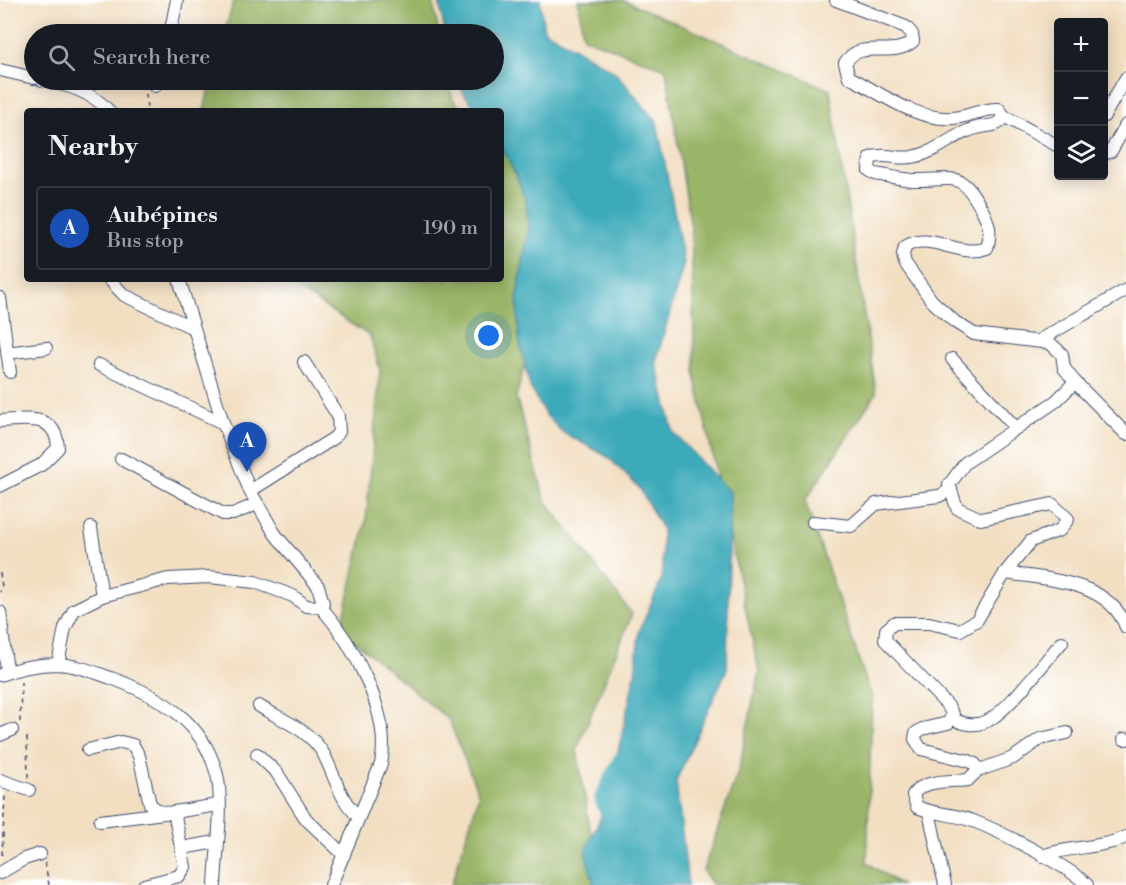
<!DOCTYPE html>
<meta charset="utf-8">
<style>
body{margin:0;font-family:"Libre Bodoni",serif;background:#20242c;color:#f1f3f6}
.controls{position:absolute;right:18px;top:18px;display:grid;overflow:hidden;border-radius:6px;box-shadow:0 3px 15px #0003}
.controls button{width:54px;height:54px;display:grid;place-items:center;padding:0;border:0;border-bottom:2px solid #363941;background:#171b24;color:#f1f3f6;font:30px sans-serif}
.you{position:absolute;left:489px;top:336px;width:21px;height:21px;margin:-15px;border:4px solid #fff;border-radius:50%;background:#1a73e8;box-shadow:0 0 0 9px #1a73e833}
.badge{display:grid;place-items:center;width:39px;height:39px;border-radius:50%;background:#d690ce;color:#fff;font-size:20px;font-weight:700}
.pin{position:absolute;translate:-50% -50px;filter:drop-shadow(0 2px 3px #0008)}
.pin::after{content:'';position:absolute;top:32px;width:21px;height:18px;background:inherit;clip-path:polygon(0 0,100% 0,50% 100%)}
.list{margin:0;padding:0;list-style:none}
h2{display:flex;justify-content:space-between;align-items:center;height:78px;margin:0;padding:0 24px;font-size:26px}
h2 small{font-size:20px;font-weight:400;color:#9ea1a6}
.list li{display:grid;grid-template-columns:39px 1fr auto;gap:18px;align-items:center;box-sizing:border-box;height:84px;margin:0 12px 12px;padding:0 12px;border:2px solid #363941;border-radius:6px}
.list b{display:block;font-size:22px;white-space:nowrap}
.list p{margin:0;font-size:20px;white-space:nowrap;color:#9ea1a6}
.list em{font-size:20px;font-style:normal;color:#9ea1a6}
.icon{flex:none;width:33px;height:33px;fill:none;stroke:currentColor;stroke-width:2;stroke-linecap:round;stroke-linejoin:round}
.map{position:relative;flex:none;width:1126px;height:885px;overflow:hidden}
.search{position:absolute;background:#171b24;box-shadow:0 3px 15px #0003;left:24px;top:24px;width:480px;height:66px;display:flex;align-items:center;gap:15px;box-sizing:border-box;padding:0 21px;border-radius:33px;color:#9ea1a6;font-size:22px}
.panel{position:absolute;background:#171b24;box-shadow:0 3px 15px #0003;left:24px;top:108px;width:480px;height:174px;border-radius:6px}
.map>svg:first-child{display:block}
.forest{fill:#9ab567;stroke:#5a7262;stroke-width:1.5}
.water{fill:#3caaba;stroke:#2c6c8c;stroke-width:1.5}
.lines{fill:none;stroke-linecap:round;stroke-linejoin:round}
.river{stroke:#3caaba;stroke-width:18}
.minor-casing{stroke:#3b496d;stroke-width:14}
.path{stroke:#3b496d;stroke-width:1.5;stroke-dasharray:4.5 4.5;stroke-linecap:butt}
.minor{stroke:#fff;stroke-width:12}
</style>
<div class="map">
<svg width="1126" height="885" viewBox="0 0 1126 885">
<rect width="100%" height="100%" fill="#fff"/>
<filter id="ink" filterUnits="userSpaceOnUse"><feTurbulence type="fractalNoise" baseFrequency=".0167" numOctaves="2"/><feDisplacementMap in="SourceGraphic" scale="12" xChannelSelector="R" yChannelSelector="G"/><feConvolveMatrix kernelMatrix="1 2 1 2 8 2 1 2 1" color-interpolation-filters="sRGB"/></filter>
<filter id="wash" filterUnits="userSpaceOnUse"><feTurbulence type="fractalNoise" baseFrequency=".008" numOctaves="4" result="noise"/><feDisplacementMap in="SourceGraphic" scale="24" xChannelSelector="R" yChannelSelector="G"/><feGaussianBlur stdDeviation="1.35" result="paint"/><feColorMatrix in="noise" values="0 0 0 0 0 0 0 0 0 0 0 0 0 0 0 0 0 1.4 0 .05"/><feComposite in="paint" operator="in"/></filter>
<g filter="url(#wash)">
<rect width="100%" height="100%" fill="#f2dfc2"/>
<g class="forest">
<path d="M234 0H432L439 34H224Z"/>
<path d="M578 0H623L830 90 876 393 805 501 872 698 867 863 901 885H713L703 871 739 769 759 671 695 375 691 228 666 69 583 37Z"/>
<path d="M211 80H448L453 100 464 111H204Z"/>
<path d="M501 146 566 208 516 397 545 500 632 614 577 749 590 829 620 885H451L479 795 449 720 341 630 366 521 380 370 370 336 282 279H501Z"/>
</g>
<path class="water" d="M439 0H540L544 30 615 72 657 122 684 263 656 361 673 432 730 493 727 669 676 781 688 885H594L585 852 606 805 635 675 639 632 662 578V529L640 489 608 457 562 432 545 414 530 387 519 339 517 297 529 226 526 203 519 182 501 145V111H478L465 95 456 80H494V34H445Z"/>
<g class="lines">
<path class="river" d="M616 828 603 799 622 760"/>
</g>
</g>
<g filter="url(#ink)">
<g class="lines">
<defs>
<g id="minor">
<path d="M836 0 906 27 912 34 913 41C892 60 861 37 845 63L849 77C881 93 916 121 953 118 969 117 982 108 999 109L1004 116C999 127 991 125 981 127 956 131 938 153 912 157 898 160 884 152 870 158L869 170 875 174C890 176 906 181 921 180 958 179 961 173 981 208 989 222 992 232 987 248 959 259 930 230 905 247L903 255 905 263 932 301 955 322 974 334 1050 343 1062 354 1064 368 1075 382 1126 434"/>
<path d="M170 34 177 0"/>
<path d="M0 70 34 78"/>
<path d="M42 80C67 85 91 91 109 111"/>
<path d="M155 86 157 80"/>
<path d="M1004 116 1058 146"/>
<path d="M1104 116 1126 78"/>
<path d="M1104 154 1111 151 1126 125"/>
<path d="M109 279 124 295 193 328"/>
<path d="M0 298 10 372"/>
<path d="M1038 341 1126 290"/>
<path d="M7 353 46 348"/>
<path d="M952 359 1015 427"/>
<path d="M99 365 223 423"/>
<path d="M1075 382 1056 401 965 463 949 485 957 508 981 519 1052 504 1068 519 1060 530 1031 541 1005 573 977 620 960 630 929 623H894L886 630 885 640 948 706 953 715 948 723 922 729 916 733 915 739 921 749 969 761 975 764 977 771 968 780C951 782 922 779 913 795L917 807C934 814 953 814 970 820 994 828 1072 868 1087 885"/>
<path d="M0 421C26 420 56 412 58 448L41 465 0 486"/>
<path d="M121 459 223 514H233L257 504"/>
<path d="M250 491 334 438 339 432 338 416 304 362"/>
<path d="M813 522 851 526 876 504 939 496 951 490"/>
<path d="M91 528 102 596"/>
<path d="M1005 573C1047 579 1109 581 1126 627"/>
<path d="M321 607C353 644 392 714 381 764L331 885"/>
<path d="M0 612 7 672"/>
<path d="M58 664 65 628 74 610 102 596 168 579 209 577 255 582 293 596 306 606 321 607 323 603 318 586 275 534 250 491 223 423 179 279"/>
<path d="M0 675C18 668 39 664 58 664 77 665 94 672 111 678 160 696 204 722 217 775 224 803 216 855 215 885"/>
<path d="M259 706C280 719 310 730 323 753 335 775 339 800 359 817"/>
<path d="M951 718C963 724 974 727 987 721 1008 711 1044 662 1062 642"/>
<path d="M0 735 12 730"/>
<path d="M1124 739H1126"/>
<path d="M88 750 121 742 133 745 139 756 150 804 158 811 168 813 218 805"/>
<path d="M257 754 277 773 306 819 344 855"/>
<path d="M977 771 1013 758 1040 739 1067 733"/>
<path d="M0 780 29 790"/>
<path d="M929 812 945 885"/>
<path d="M100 821 164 813"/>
<path d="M182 848 216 842"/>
<path d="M1042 856C1069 846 1100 849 1126 837"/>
<path d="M0 873 24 859 40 854"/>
<path d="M144 885 179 876 185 867 174 812"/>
</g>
</defs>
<use href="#minor" class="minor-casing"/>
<g class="path">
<path d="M146 94 147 111"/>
<path d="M0 573 2 587 0 592"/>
<path d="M20 722 21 682"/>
<path d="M27 737 28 778"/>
<path d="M2 855 5 795"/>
<path d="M45 863 49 885"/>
</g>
<use href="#minor" class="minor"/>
</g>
</g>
</svg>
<div class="controls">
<button>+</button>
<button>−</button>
<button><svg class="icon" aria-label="layers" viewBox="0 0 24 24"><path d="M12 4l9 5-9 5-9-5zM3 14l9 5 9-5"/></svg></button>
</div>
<div class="you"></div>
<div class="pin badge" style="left:247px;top:472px;background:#1a4fb4">A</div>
<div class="search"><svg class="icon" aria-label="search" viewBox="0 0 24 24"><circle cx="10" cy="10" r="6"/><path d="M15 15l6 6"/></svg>Search here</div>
<section class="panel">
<h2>Nearby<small></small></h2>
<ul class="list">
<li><span class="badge" style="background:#1a4fb4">A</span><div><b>Aubépines</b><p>Bus stop</p></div><em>190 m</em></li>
</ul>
</section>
</div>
